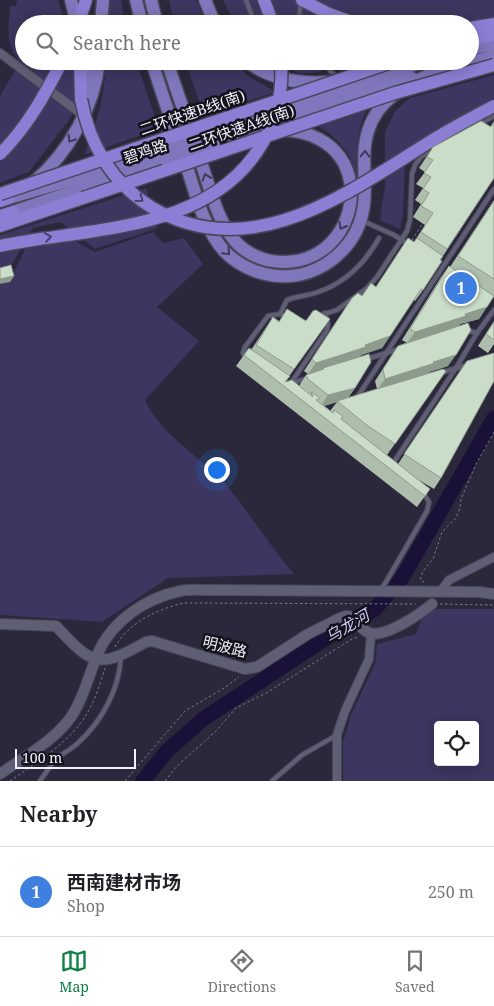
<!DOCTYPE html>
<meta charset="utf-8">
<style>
body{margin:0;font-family:"Noto Serif","Noto Sans SC",serif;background:#f6f6f6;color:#202124}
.controls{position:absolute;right:15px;bottom:15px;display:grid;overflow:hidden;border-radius:5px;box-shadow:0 2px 12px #0003}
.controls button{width:45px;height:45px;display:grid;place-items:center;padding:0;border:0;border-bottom:1px solid #e0e0e0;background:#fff;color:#202124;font:25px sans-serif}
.scale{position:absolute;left:15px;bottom:12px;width:121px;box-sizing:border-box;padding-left:5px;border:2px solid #f1f0fd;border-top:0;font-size:14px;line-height:18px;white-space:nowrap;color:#f1f0fd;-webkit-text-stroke:4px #13121b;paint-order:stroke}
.you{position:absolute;left:216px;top:469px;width:18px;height:18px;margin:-12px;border:4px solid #fff;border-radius:50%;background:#1a73e8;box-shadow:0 0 0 8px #1a73e833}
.badge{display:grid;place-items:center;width:32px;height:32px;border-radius:50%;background:#0b8043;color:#fff;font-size:16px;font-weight:700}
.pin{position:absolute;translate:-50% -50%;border:2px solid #fff;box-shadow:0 1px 5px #0006}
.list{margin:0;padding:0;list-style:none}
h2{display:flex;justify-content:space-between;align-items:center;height:65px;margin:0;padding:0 20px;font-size:21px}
h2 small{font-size:16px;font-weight:400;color:#757577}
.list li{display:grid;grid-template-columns:32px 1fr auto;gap:15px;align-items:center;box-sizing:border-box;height:90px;padding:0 20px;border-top:1px solid #e0e0e0}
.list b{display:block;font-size:19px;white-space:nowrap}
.list p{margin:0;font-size:16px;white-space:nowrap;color:#757577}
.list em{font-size:16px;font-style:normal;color:#757577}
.icon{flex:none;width:28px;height:28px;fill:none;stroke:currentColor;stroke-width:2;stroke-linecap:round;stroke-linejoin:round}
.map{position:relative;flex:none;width:494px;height:781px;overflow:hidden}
.search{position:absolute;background:#fff;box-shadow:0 2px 12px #0003;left:15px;right:15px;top:15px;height:55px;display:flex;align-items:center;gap:12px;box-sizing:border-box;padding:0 18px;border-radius:28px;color:#757577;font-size:19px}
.sheet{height:155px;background:#fff}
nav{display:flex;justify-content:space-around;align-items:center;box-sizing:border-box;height:70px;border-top:1px solid #e0e0e0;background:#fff;font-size:14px;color:#757577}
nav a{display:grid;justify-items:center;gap:2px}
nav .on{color:#0b8043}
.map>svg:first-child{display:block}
.green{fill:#3c3660;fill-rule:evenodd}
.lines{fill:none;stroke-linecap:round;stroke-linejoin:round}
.river{stroke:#1a1139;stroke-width:15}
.service-casing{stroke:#484757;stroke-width:6}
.minor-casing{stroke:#484757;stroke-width:10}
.tertiary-casing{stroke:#484757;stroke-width:12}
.primary-casing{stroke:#484757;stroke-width:15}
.trunk-casing{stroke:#484757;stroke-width:15}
.path{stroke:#7b798a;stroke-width:1;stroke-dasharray:2.5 2.5;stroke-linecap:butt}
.service{stroke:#605e75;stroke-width:4}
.minor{stroke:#605e75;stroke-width:8}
.tertiary{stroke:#605e75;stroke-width:10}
.primary{stroke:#8076bc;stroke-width:12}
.trunk{stroke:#8b7ed4;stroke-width:12}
.primary-bridge-casing{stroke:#484757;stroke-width:15;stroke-linecap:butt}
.trunk-bridge-casing{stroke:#484757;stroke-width:15;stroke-linecap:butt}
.primary-bridge{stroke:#8076bc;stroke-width:12}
.trunk-bridge{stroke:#8b7ed4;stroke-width:12}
.wall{fill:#aebeac;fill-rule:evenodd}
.shaded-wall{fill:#8d9b8c}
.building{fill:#caddc8;stroke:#8d9b8c}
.oneway{stroke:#3f3a5b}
.oneway2{stroke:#49436e}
.labels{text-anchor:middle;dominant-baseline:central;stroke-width:5;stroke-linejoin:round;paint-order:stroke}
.street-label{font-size:15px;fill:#f1f0fd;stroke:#13121b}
.water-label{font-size:16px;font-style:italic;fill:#cbc6f3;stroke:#13121b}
</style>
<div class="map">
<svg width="494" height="781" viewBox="0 0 494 781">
<rect width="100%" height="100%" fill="#2b283c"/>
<g class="green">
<path d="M17 0H58L66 24H24V61H79L78 96 71 117 29 172 0 183V96L20 62C4 43 9 29 10 6H16Z"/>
<path d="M110 0H121L125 24H107Z"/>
<path d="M169 0H196L206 24H174Z"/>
<path d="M223 0H494V29L470 24H235Z"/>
<path d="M106 61H136L159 129 84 155C97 124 105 95 106 61Z"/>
<path d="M185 61H233L248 76 276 92 204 115Z"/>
<path d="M273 61H356L314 73H298Z"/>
<path d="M494 75V113L452 135 405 165 403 214 400 229 380 220 385 185V132L395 111 410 98Z"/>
<path d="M369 106C354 130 358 157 360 184H358C354 156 339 136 313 124Z"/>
<path d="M146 188 158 228 95 249 61 222 33 228 11 266 0 269V235Z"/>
<path d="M153 232 163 243 184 238 203 264 157 307 199 341 145 400C161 434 196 454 222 480 228 486 233 494 239 501 257 525 274 551 294 574L168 578 102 622 0 615V285L9 282 26 247 71 239 95 252Z"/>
<path d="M436 609H494V781H343V743L351 715 375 664 377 644 416 634 422 618ZM438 725H475V762H438Z"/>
</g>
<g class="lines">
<path class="river" d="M143 781 166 752 203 719 346 625 374 610 402 578 494 418"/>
<defs>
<g id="service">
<path d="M246 0 255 24"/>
<path d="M298 24 301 2"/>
<path d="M327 61 330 71 337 77"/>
<path d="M479 124 494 116"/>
<path d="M363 221 394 235 410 245"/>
<path d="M280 314 287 300C297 296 308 296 318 292 345 283 365 263 379 238"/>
<path d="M318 316 337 310 366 289 377 277 407 231 410 220 412 174 415 165 422 156 434 150"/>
<path d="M465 330 477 333"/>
<path d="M245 358 243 353 245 347 268 316 280 314 287 317"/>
<path d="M367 359 399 349"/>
<path d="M440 373 467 365"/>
<path d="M291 383 306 379"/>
<path d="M291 383 327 330 328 324 325 313"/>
<path d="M356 399 494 189"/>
<path d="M392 465 456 368 477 333 494 310"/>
<path d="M381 589 386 582 427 511 429 502 422 491"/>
<path d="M40 781C45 774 50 766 56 759 63 753 72 749 78 743 102 721 119 690 121 657"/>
<path d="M272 781 302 755 337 735"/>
</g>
<g id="minor">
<path d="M0 53 84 116"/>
<path d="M440 592 449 580 494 557"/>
<path d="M337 781V735L345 711 369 659 371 634"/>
</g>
<g id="tertiary">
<path d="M0 624 56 626C93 666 98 669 146 642L152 641 245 669 257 667 308 634 340 618 346 616 353 617C358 623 362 631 370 633 385 638 420 614 432 604"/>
<path d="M0 774C24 757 54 741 71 717 84 698 89 674 98 653 112 621 146 598 180 591 190 589 201 590 211 590L480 592 494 594"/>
</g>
<g id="primary">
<path d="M71 0 77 24"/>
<path d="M136 0 142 24"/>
<path d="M151 0 157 24"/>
<path d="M205 0 215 24"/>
<path d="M101 24 103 0"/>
<path d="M470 49 494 44"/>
<path d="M86 61 88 91"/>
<path d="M152 61C161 93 173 124 183 155 194 187 202 227 225 252 242 269 267 278 291 276 315 274 337 260 351 240 379 199 352 158 373 119 386 93 417 80 442 69"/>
<path d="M167 61C178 95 190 128 201 162 210 188 217 220 235 241 247 255 266 262 283 262 377 262 385 95 234 137"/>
<path d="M246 61C270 79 298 84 327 82"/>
<path d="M436 71 494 56"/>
<path d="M267 126 412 78"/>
<path d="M210 133 426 61"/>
<path d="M34 182C69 152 94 108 99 61"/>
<path d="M9 198 74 179 163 149"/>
<path d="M13 212 166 160"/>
</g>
<g id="trunk">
<path d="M264 0 273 24"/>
<path d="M302 0 329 14 357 24"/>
<path d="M78 24 86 0"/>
<path d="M470 28 494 24"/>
<path d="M470 40 494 34"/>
<path d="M80 61 81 99"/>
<path d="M0 201 9 198"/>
<path d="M0 216 13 212"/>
<path d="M0 226 83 198"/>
</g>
</defs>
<use href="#service" class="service-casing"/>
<use href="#minor" class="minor-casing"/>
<use href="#tertiary" class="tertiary-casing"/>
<use href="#primary" class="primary-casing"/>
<use href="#trunk" class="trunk-casing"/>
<g class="path">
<path d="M412 240 423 223"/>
<path d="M424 582 420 580 423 571 433 559 442 532 456 518 460 508 461 499 476 464 494 432"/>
<path d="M440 604 494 605"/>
<path d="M115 647C129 622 158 609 184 603L416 604"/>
<path d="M10 781C37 762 69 743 86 715 95 701 100 684 105 668"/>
<path d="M125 781 185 711 224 688 239 677"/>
<path d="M165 781 177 766 216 731 236 708 268 692 352 639 359 637"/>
</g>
<use href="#service" class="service"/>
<use href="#minor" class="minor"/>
<use href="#tertiary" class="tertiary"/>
<use href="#primary" class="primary"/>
<use href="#trunk" class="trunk"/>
<defs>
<g id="primary-bridge">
<path d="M163 149 210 133"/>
<path d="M166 160 214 144"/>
</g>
<g id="trunk-bridge">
<path d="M81 99C89 144 112 183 151 207 250 267 349 192 431 141 452 128 473 117 494 106"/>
<path d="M0 154C27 127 45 95 62 61"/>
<path d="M0 194 395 61"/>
<path d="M83 198 395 93 494 65"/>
<path d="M0 246C89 227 212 233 263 142 277 118 283 89 281 61"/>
</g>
</defs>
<use href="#primary-bridge" class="primary-bridge-casing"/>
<use href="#trunk-bridge" class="trunk-bridge-casing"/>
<use href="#primary-bridge" class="primary-bridge"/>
<use href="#trunk-bridge" class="trunk-bridge"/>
</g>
<g class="wall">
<path d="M494 121V178L443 256 423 290 415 301 414 300 382 348 361 355 359 357 355 388 348 398 377 389 375 381 398 346 407 343 402 340 441 277 449 266 450 267 494 200V295L479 319 460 324 459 326 448 366 429 372 428 373 446 371 387 455 398 464 467 361 441 478 434 489 417 479 430 489 417 507 236 366 244 355 251 350 273 317 279 321 330 319 285 382 299 386 306 375 321 370H322L308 374 304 371 352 298 362 296 376 287 408 238 414 242 425 225 413 217 421 204 415 200 423 188 416 184 425 172 419 168 433 147 490 127ZM337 402 330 411 324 406Z"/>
<path d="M494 321V344L488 353 478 346Z"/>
</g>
<g class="shaded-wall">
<path d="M14 276 10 282 0 284V279Z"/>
<path d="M487 307 479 319 460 324 458 328 407 343 415 332 465 314Z"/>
<path d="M390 336 382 348 361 355 358 358 323 368 322 370 308 374 316 363Z"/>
<path d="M456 355 448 366 429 372 427 374 377 390 385 379 433 362Z"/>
<path d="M355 388 347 399 320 407 328 395Z"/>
</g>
<g class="building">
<path d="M481 121 491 127 494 122V178L447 249 421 232 433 213 421 206 429 193 423 189 431 177 424 173 433 160 427 157 433 147Z"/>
<path d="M494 201V279L458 256Z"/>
<path d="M408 238 414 242 417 238 443 256 440 260 442 261 423 290 421 289 390 336 365 345 366 347 316 363 312 359 352 298 358 293 362 296 371 283 376 287Z"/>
<path d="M11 265 14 276 0 279V268Z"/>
<path d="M449 266 494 296 487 307 465 314 466 316 415 332 410 329Z"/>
<path d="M287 309 306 321 313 311 316 310 330 319 294 369 256 345 273 317 279 322Z"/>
<path d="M494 322V340L486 334Z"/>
<path d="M468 323 471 330 456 355 433 362 435 363 385 379 383 369 398 346Z"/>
<path d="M249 348 290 376 285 382 292 380 313 397 311 392 320 398 316 400 333 413 334 410 343 416 341 419 430 489 425 496 244 355Z"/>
<path d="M494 353V381L441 478 404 454 467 361Z"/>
<path d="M369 354 371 362 355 388 328 395 308 379 306 375 324 369 323 368Z"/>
<path d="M443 369 446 371 395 444 368 426 337 401Z"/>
</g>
<defs><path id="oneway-chevron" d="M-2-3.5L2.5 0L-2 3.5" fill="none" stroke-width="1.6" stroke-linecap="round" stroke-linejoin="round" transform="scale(1.25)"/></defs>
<g class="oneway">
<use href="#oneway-chevron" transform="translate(71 139) rotate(122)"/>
<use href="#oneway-chevron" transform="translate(365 154) rotate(-89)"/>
<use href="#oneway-chevron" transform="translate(206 177) rotate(-109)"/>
<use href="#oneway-chevron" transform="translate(342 226) rotate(120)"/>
<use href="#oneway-chevron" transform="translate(227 252) rotate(47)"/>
</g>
<g class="oneway2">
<use href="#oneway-chevron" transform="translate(140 199) rotate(36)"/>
<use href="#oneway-chevron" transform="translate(48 237) rotate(-9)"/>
</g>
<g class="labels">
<g class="street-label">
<text transform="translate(192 112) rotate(-19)">二环快速B线(南)</text>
<text transform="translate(241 127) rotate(-19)">二环快速A线(南)</text>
<text transform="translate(145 151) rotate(-19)">碧鸡路</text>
<text transform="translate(225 646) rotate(14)">明波路</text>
</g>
<g class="water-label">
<text transform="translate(347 626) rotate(-31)">乌龙河</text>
</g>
</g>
</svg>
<div class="controls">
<button><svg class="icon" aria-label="locate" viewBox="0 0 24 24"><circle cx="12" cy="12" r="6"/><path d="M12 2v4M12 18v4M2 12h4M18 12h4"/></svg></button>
</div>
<div class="scale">100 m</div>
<div class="you"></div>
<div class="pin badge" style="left:461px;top:288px;background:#3f7fe0">1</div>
<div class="search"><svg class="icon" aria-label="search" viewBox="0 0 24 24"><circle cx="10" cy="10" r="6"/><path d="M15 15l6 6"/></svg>Search here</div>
</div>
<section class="sheet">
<h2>Nearby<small></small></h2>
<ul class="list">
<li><span class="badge" style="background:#3f7fe0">1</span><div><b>西南建材市场</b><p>Shop</p></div><em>250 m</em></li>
</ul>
</section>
<nav>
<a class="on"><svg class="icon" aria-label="map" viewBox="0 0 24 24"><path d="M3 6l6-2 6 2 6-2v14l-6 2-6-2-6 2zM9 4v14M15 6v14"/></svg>Map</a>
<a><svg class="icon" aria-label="directions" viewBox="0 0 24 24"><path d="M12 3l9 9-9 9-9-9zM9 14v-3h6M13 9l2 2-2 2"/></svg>Directions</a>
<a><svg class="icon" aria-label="saved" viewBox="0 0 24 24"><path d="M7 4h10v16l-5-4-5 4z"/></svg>Saved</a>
</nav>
